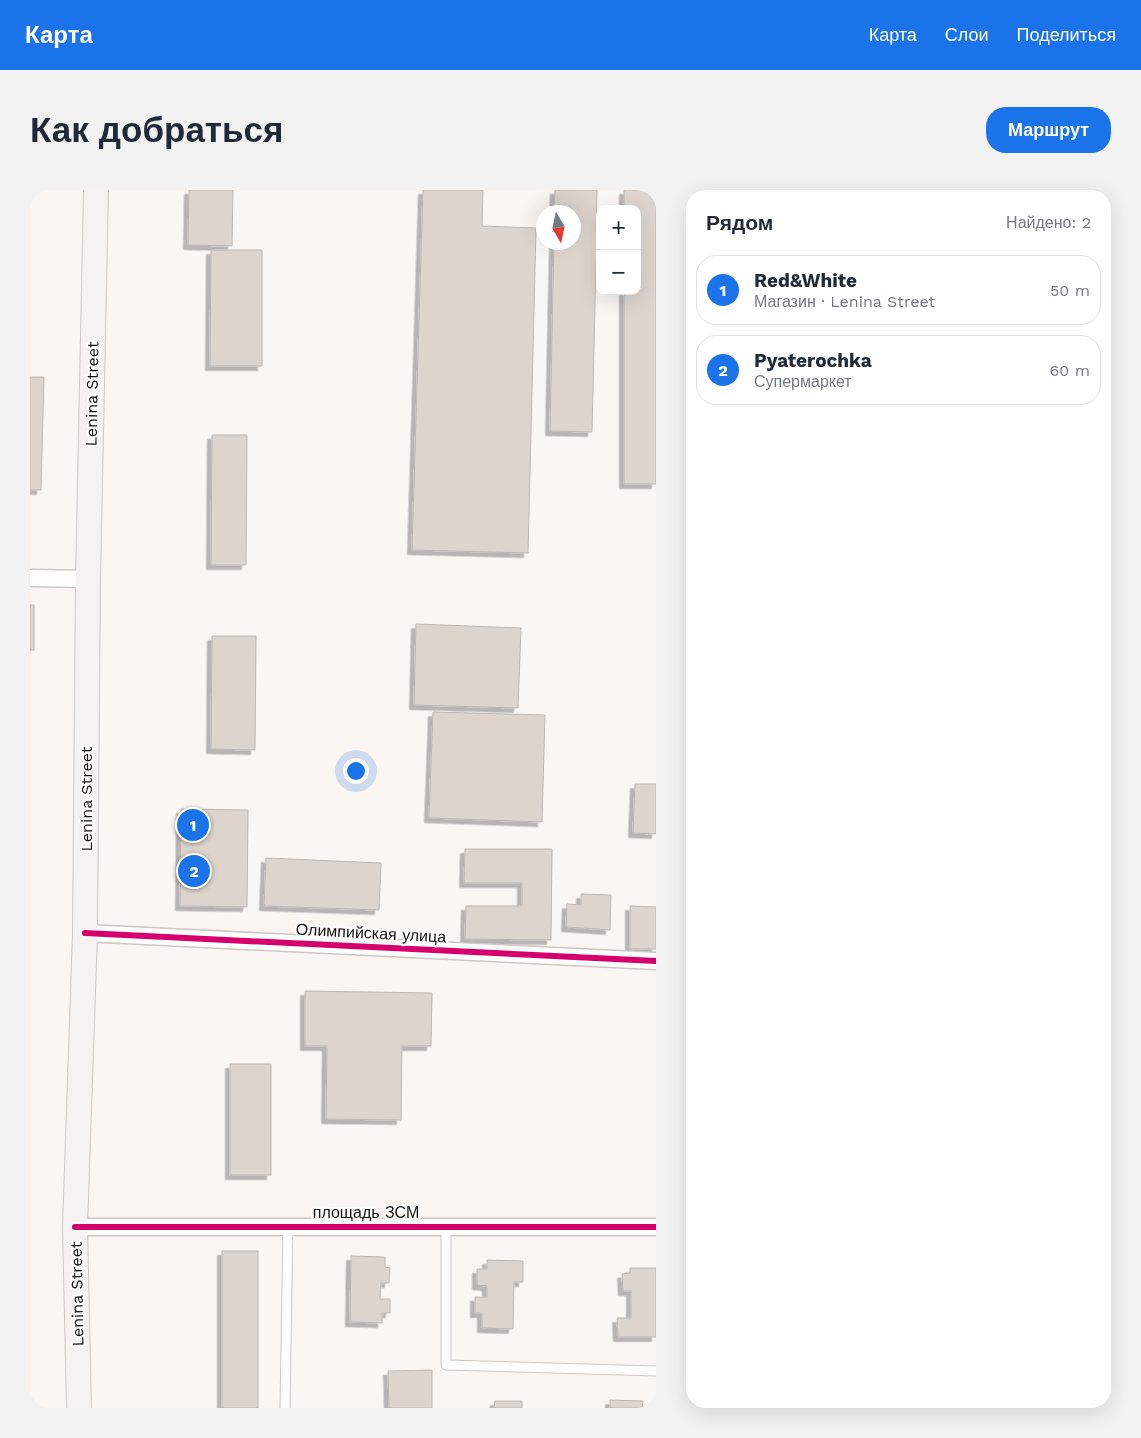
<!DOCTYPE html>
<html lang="ru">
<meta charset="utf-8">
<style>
body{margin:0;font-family:"Work Sans",sans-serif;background:#f2f2f3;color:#1f2937}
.controls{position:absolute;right:15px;top:15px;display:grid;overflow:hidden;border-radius:10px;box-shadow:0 5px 20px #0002}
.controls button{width:45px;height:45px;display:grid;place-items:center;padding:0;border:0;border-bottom:1px solid #e0e1e3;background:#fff;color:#1f2937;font:25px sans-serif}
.compass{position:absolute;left:506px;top:15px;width:45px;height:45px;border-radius:50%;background:#fff;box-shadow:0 5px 20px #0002;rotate:171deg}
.you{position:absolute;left:325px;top:580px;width:18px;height:18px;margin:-12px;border:4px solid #fff;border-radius:50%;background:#1a73e8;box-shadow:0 0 0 8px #1a73e833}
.badge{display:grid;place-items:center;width:32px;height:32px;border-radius:50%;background:#1a73e8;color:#fff;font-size:16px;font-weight:700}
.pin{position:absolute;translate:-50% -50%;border:2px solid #fff;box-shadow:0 1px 5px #0006}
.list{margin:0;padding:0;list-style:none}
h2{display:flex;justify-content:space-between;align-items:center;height:65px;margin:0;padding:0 20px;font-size:21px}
h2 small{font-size:16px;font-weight:400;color:#747a83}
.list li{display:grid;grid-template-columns:32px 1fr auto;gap:15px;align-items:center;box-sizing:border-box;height:70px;margin:0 10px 10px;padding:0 10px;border:1px solid #e0e1e3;border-radius:20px}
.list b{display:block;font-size:19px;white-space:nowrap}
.list p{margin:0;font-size:16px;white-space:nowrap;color:#747a83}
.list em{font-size:16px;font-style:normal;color:#747a83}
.map{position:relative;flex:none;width:626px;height:1218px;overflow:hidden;border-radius:20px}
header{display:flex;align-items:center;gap:30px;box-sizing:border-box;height:70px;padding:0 25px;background:#1a73e8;color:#fff}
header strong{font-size:24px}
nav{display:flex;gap:28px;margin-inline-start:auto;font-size:18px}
.intro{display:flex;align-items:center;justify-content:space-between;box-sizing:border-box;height:120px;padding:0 30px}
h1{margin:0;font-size:35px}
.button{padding:12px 22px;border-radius:20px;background:#1a73e8;color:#fff;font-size:18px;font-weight:700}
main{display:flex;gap:30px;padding:0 30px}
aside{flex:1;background:#fff;border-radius:20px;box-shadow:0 5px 20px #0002}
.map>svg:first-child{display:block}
.building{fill:#ddd4ce;stroke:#bcb7b4;filter:url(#shadow)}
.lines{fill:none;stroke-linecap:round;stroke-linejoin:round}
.lane-casing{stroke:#cdc8c5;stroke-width:11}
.street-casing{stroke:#cdc8c5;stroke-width:19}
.secondary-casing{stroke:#cdc8c5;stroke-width:26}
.lane{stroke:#fffefd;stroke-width:9}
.street{stroke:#fffefd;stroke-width:16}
.secondary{stroke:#f5f2f1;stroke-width:24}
.cycleway-casing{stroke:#fff;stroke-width:9}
.cycleway{stroke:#d6006c;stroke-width:6}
.labels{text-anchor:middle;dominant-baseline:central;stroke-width:4.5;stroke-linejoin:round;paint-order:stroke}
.street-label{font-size:16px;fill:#13100d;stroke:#fff}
</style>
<header>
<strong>Карта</strong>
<nav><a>Карта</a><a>Слои</a><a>Поделиться</a></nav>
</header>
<div class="intro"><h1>Как добраться</h1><a class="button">Маршрут</a></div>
<main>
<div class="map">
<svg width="626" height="1218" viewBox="0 0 626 1218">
<defs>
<filter id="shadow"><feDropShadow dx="-4.5" dy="4.5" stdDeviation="0" flood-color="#0004"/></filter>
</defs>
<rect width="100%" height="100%" fill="#fcf6f2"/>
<g class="building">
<path d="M159 0H203L202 56 158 55Z"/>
<path d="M393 0H453L452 36 506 38 498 363 382 360Z"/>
<path d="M525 0H567L566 41H570V72H566L562 242 520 241 524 52H544V22H524Z"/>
<path d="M594 0H626V294H594V101H607V19H594Z"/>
<path d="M181 60H232V176H180Z"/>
<path d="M0 187H14L11 300H0Z"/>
<path d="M182 245H217L216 375H181Z"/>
<rect x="0" y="415" width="4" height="45"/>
<path d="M386 434 491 438 488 518 384 515Z"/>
<path d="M182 446H226L225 560 181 559Z"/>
<path d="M403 522 515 525 512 632 399 628Z"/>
<path d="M605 594H626V644L603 643Z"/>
<path d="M151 619 218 620 217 717 150 716Z"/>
<path d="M435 659H522L521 750 435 749 436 716H492V693H434Z"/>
<path d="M236 668 351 673 349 720 234 716Z"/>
<path d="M551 704 581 705 580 740 536 737 537 714 551 715Z"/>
<path d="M600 716 626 717V759H600Z"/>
<path d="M275 801 402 803 401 856H372L371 930 296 929 297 856H275Z"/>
<rect x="200" y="874" width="41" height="111"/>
<rect x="192" y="1061" width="36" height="157"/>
<path d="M321 1066 355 1067V1077L360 1078 359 1093H351L350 1109H360V1123H352V1133L320 1132Z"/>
<path d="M457 1070 493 1071V1092H484L483 1139 452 1138V1123H445V1107H457V1096L447 1095V1079H457Z"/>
<path d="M600 1078H626V1147H588L587 1128H601V1101H593L592 1084 600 1083Z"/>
<path d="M402 1180V1218H359L358 1181Z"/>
<path d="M580 1210 613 1211 612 1218H580Z"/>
<path d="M465 1211H492V1218H464Z"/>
</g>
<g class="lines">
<defs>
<g id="lane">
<path d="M416 1036V1175L626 1181"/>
<path d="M255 1218 258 1035"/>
</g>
<g id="street">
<path d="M0 388 58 389"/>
<path d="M55 743 626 771"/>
<path d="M45 1037H626"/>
</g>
<path id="secondary" d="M49 1218 45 1037 55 743 58 389 66 0"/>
</defs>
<use href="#lane" class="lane-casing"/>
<use href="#street" class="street-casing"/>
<use href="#secondary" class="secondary-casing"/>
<use href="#lane" class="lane"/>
<use href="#street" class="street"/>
<use href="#secondary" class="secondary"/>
<defs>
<g id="cycleway">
<path d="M55 743 626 771"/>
<path d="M45 1037H626"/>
</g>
</defs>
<use href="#cycleway" class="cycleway-casing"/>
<use href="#cycleway" class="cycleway"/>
</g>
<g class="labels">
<g class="street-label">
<text transform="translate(62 204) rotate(-89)">Lenina Street</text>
<text transform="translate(56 609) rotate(-90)">Lenina Street</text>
<text transform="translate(341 743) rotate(3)">Олимпийская улица</text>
<text x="336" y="1022">площадь ЗСМ</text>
<text transform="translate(47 1104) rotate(-91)">Lenina Street</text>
</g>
</g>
</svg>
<div class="controls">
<button>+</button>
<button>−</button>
</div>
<svg class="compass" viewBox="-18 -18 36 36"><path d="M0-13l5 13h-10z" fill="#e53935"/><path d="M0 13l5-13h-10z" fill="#747a83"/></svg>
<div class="you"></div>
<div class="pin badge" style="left:163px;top:635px">1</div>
<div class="pin badge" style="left:164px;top:681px">2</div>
</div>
<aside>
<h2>Рядом<small>Найдено: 2</small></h2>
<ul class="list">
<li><span class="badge">1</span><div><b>Red&amp;White</b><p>Магазин · Lenina Street</p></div><em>50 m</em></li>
<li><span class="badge">2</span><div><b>Pyaterochka</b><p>Супермаркет</p></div><em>60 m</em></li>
</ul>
</aside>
</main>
